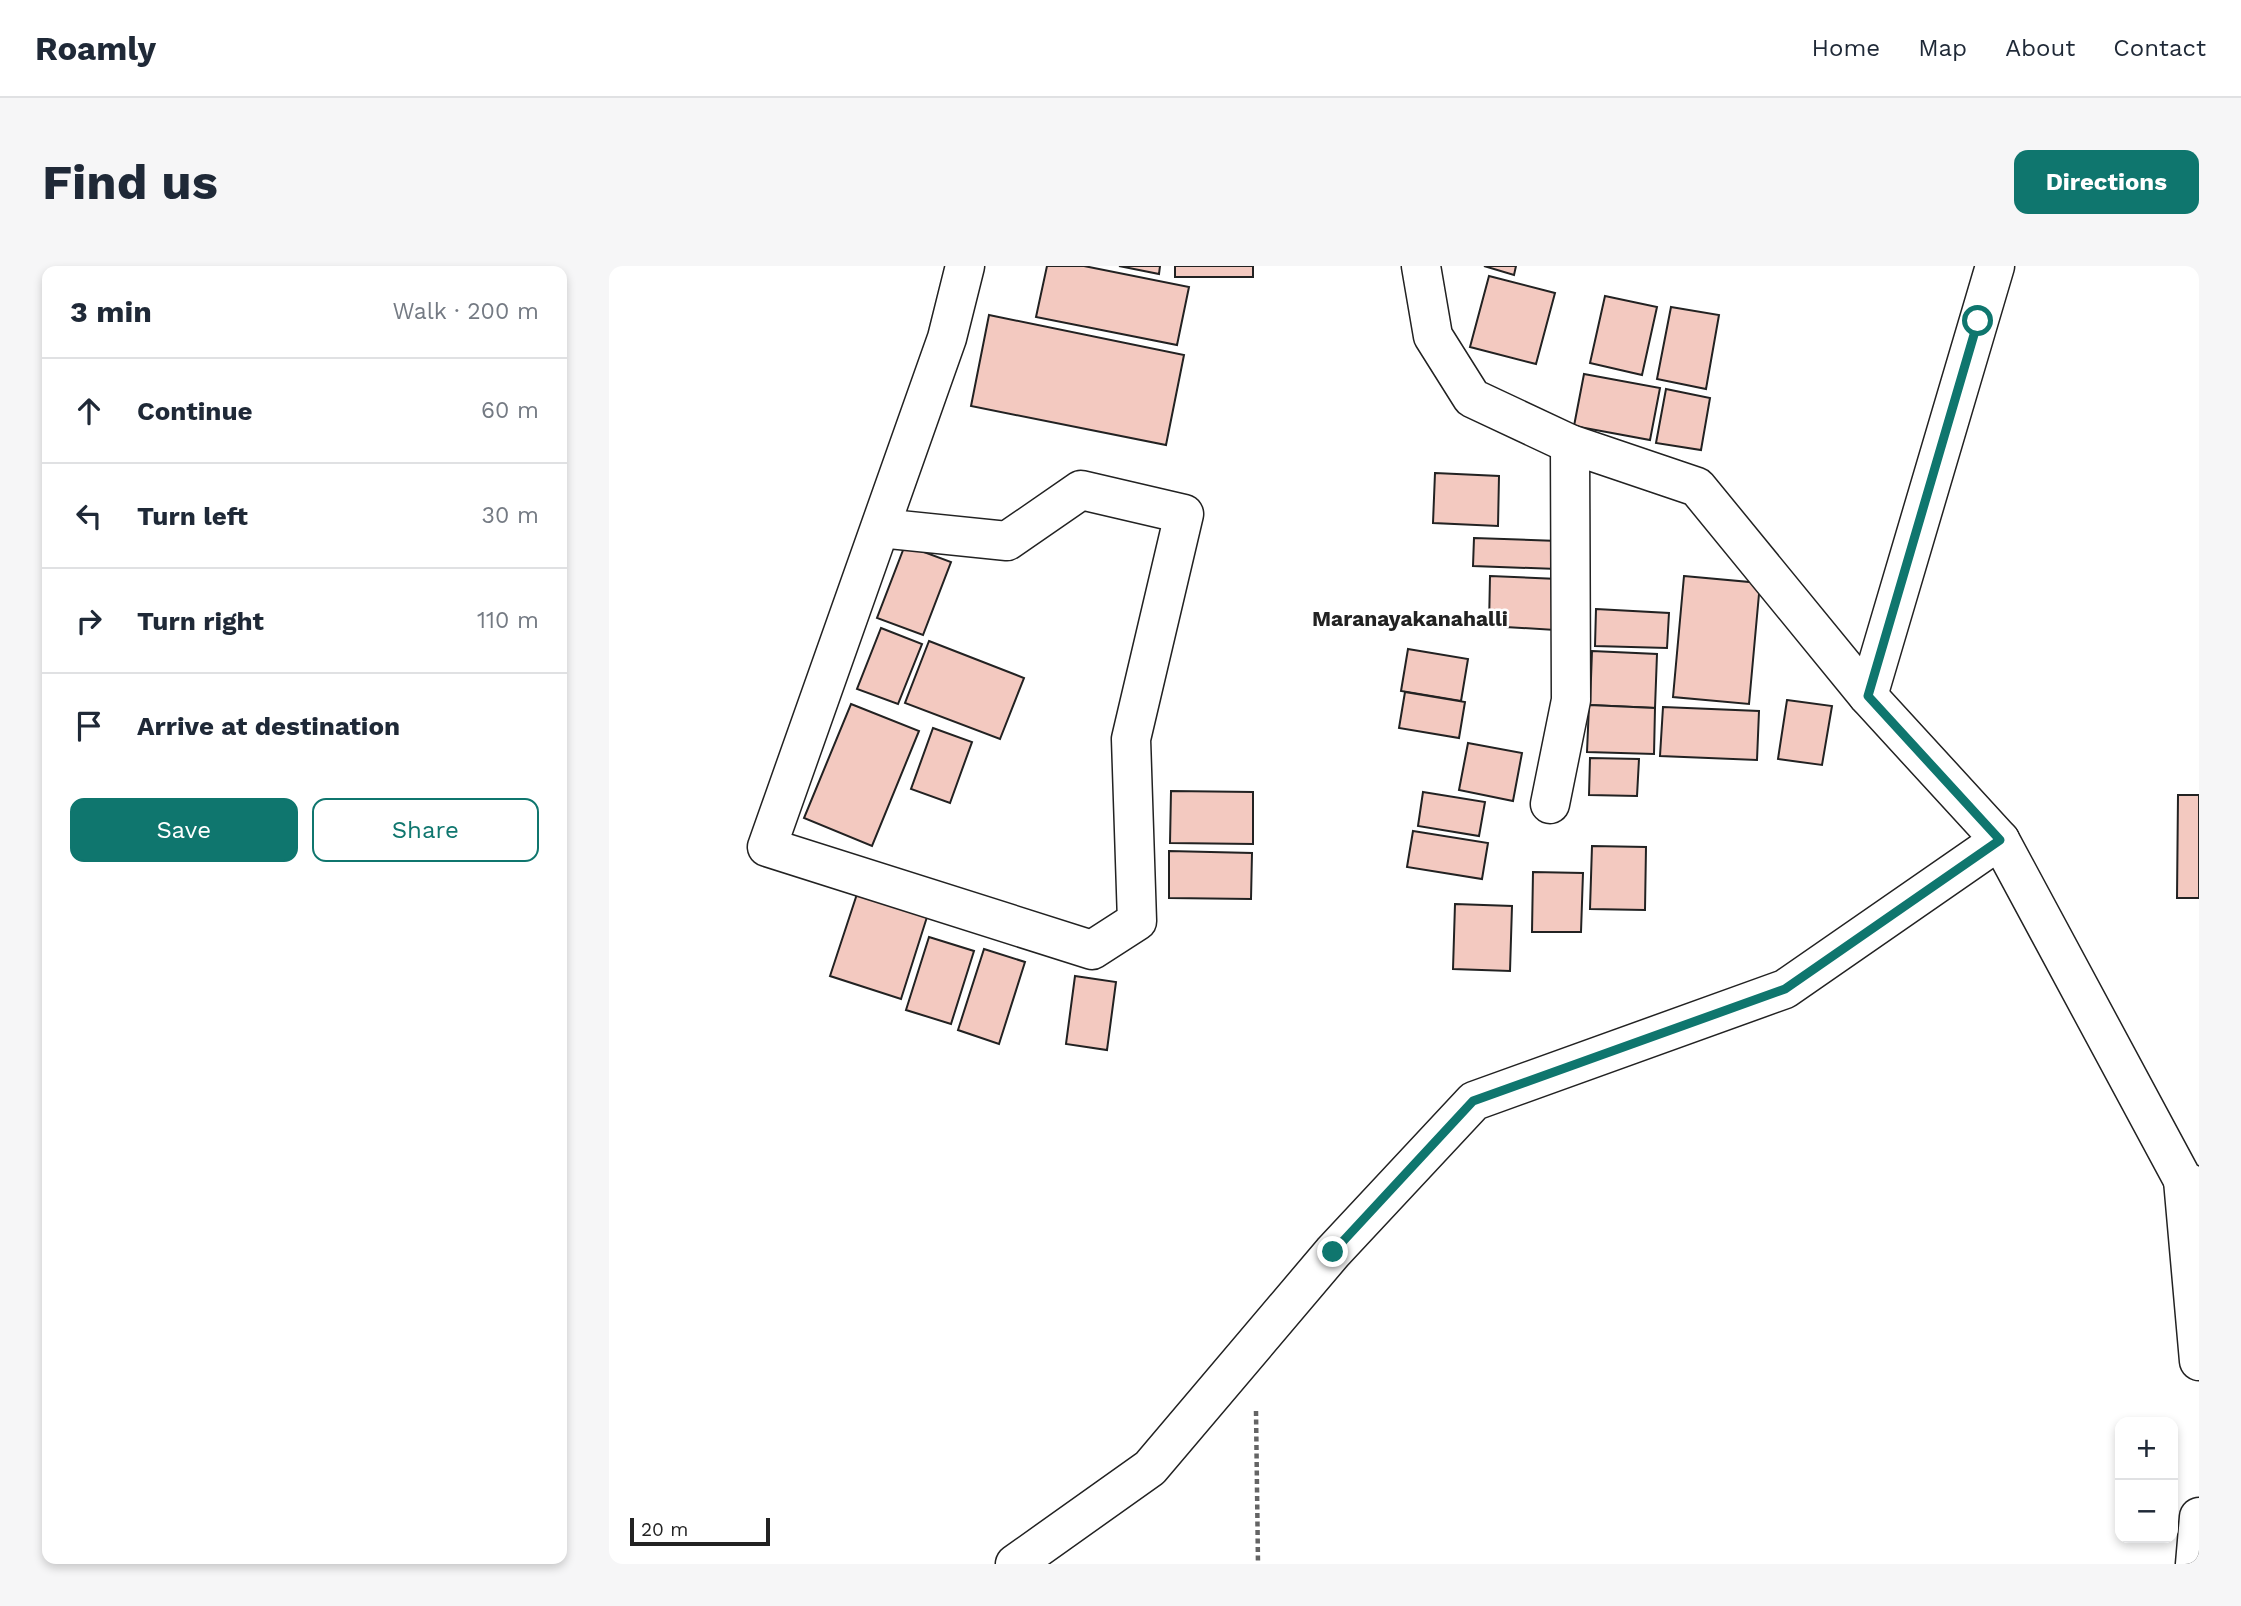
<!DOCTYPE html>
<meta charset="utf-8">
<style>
body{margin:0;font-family:"Work Sans",sans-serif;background:#f6f6f7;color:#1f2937}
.controls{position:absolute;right:21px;bottom:21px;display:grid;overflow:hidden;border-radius:14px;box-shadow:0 4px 10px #0003}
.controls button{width:63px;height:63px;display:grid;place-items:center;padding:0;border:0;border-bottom:2px solid #e0e1e3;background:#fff;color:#1f2937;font:35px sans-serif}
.scale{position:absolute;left:21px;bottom:18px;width:140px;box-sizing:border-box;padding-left:7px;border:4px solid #222;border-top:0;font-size:19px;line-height:24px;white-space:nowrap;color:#222;-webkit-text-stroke:5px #fff;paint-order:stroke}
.stop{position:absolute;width:21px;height:21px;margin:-16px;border:5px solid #0f766e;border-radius:50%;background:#fff}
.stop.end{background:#0f766e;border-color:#fff;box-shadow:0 2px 7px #0008}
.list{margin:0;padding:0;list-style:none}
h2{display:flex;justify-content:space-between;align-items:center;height:91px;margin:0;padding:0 28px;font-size:30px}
h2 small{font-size:23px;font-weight:400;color:#747a83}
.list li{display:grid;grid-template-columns:46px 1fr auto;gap:21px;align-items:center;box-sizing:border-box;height:105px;padding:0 28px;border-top:2px solid #e0e1e3}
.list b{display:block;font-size:26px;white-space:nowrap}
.list em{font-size:23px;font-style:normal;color:#747a83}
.actions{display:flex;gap:14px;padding:21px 28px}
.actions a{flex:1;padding:16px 0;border:2px solid #0f766e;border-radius:14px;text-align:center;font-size:24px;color:#0f766e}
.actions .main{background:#0f766e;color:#fff}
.icon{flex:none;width:38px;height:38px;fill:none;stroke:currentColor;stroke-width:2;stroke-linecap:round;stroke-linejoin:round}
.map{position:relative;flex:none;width:1590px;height:1298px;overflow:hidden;border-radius:14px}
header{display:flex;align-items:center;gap:42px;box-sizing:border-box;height:98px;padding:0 35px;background:#fff;border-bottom:2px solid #e0e1e3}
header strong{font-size:33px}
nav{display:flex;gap:38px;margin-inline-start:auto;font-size:24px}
.intro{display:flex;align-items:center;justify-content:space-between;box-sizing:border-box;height:168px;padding:0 42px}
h1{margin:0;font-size:49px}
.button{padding:18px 32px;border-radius:14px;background:#0f766e;color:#fff;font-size:24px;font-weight:700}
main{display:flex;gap:42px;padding:0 42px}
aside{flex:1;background:#fff;border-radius:14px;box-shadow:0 4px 10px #0003}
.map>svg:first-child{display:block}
.building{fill:#f3c9c0;stroke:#222;stroke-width:2}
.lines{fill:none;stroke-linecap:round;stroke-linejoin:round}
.street-casing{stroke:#222;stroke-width:41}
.secondary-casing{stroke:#222;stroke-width:41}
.path{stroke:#646464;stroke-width:4.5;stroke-dasharray:5 3.5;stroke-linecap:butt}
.street{stroke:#fff;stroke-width:38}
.secondary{stroke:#fff;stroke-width:38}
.route{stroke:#0f766e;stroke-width:9}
.labels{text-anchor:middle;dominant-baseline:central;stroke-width:5;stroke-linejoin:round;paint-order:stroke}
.neighbourhood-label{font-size:21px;font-weight:bold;fill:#222;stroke:#fff}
</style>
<header>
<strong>Roamly</strong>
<nav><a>Home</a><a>Map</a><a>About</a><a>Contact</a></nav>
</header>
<div class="intro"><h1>Find us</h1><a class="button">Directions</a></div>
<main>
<aside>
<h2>3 min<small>Walk · 200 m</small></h2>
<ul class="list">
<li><svg class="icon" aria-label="ahead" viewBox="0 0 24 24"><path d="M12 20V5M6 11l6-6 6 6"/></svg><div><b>Continue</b></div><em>60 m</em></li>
<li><svg class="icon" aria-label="left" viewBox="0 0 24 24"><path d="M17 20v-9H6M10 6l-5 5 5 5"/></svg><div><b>Turn left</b></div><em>30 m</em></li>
<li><svg class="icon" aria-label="right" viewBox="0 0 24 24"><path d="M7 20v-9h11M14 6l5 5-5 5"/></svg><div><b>Turn right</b></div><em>110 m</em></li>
<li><svg class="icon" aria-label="arrive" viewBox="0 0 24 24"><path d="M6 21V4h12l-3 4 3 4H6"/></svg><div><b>Arrive at destination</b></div></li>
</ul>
<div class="actions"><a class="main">Save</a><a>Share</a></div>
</aside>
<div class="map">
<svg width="1590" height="1298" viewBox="0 0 1590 1298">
<rect width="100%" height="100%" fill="#fff"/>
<g class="building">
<path d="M438 0H475L580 21 568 79 427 51Z"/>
<path d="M510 0H551L550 8Z"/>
<rect x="566" y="0" width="78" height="11"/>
<path d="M875 0H907L905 9Z"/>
<path d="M880 10 946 27 927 98 861 81Z"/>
<path d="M996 30 1048 41 1033 109 981 97Z"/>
<path d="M1062 41 1110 49 1097 123 1048 113Z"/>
<path d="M380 49 575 89 557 179 362 140Z"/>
<path d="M975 108 1051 122 1041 174 965 160Z"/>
<path d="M1057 123 1101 132 1092 184 1047 177Z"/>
<path d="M826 207 890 210 889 260 824 257Z"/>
<path d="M865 272 949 275 948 303 864 300Z"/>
<path d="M296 279 342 296 314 369 268 352Z"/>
<path d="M881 310 949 313 946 364 880 360Z"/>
<path d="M1075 310 1151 317 1140 438 1064 431Z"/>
<path d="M987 343 1060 347 1058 382 986 380Z"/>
<path d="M272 362 313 378 289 438 248 423Z"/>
<path d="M320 375 415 412 391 473 296 437Z"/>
<path d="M799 383 859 393 852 435 792 425Z"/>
<path d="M983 385 1048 388 1046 442 981 439Z"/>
<path d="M796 426 856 436 850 472 790 462Z"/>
<path d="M1178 434 1223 440 1213 499 1169 493Z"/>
<path d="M242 438 310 465 263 580 195 552Z"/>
<path d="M980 439 1046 442 1045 488 978 486Z"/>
<path d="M1054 441 1150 445 1148 494 1051 490Z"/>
<path d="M324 462 363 476 341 537 302 523Z"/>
<path d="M859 477 913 487 904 535 850 524Z"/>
<path d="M981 492 1030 493 1028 530 980 529Z"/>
<path d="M562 525 644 526V578L561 577Z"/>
<path d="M814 526 876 536 870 570 809 560Z"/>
<path d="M1569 529H1590V632H1568Z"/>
<path d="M804 565 879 577 873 613 798 601Z"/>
<path d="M983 580 1037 581 1036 644 981 643Z"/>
<path d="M560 585 643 587 642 633 560 632Z"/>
<path d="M924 606 974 607 972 666H923Z"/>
<path d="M248 628 318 651 292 733 221 710Z"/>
<path d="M846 638 903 640 901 705 844 703Z"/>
<path d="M320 671 365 685 342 758 297 744Z"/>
<path d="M375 683 416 696 390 778 349 764Z"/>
<path d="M466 710 507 716 498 784 457 778Z"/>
</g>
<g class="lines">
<defs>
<g id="street">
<path d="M271 262 398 275 472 224 575 248 522 473 528 655 483 684 158 581 338 72 356 0"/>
<path d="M941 538 962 434 961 178"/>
<path d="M1574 914 1590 1095"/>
<path d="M406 1298 541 1202 724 986 865 835 1176 723 1391 574"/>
<path d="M1586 1298 1590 1251"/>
</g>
<g id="secondary">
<path d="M812 0 824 70 863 132 961 178 1088 221 1259 430 1391 574 1574 914 1590 922"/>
<path d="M1259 430 1386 0"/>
</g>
</defs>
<use href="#street" class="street-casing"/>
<use href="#secondary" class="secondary-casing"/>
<path class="path" d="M647 1145 649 1298"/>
<use href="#street" class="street"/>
<use href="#secondary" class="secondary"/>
</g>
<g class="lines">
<path class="route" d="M724 986 864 835 1176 723 1391 574 1259 430 1369 55"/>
</g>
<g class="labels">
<g class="neighbourhood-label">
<text x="801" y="352">Maranayakanahalli</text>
</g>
</g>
</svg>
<div class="controls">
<button>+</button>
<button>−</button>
</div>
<div class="scale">20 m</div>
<div class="stop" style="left:1369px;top:55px"></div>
<div class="stop end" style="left:724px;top:986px"></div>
</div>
</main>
